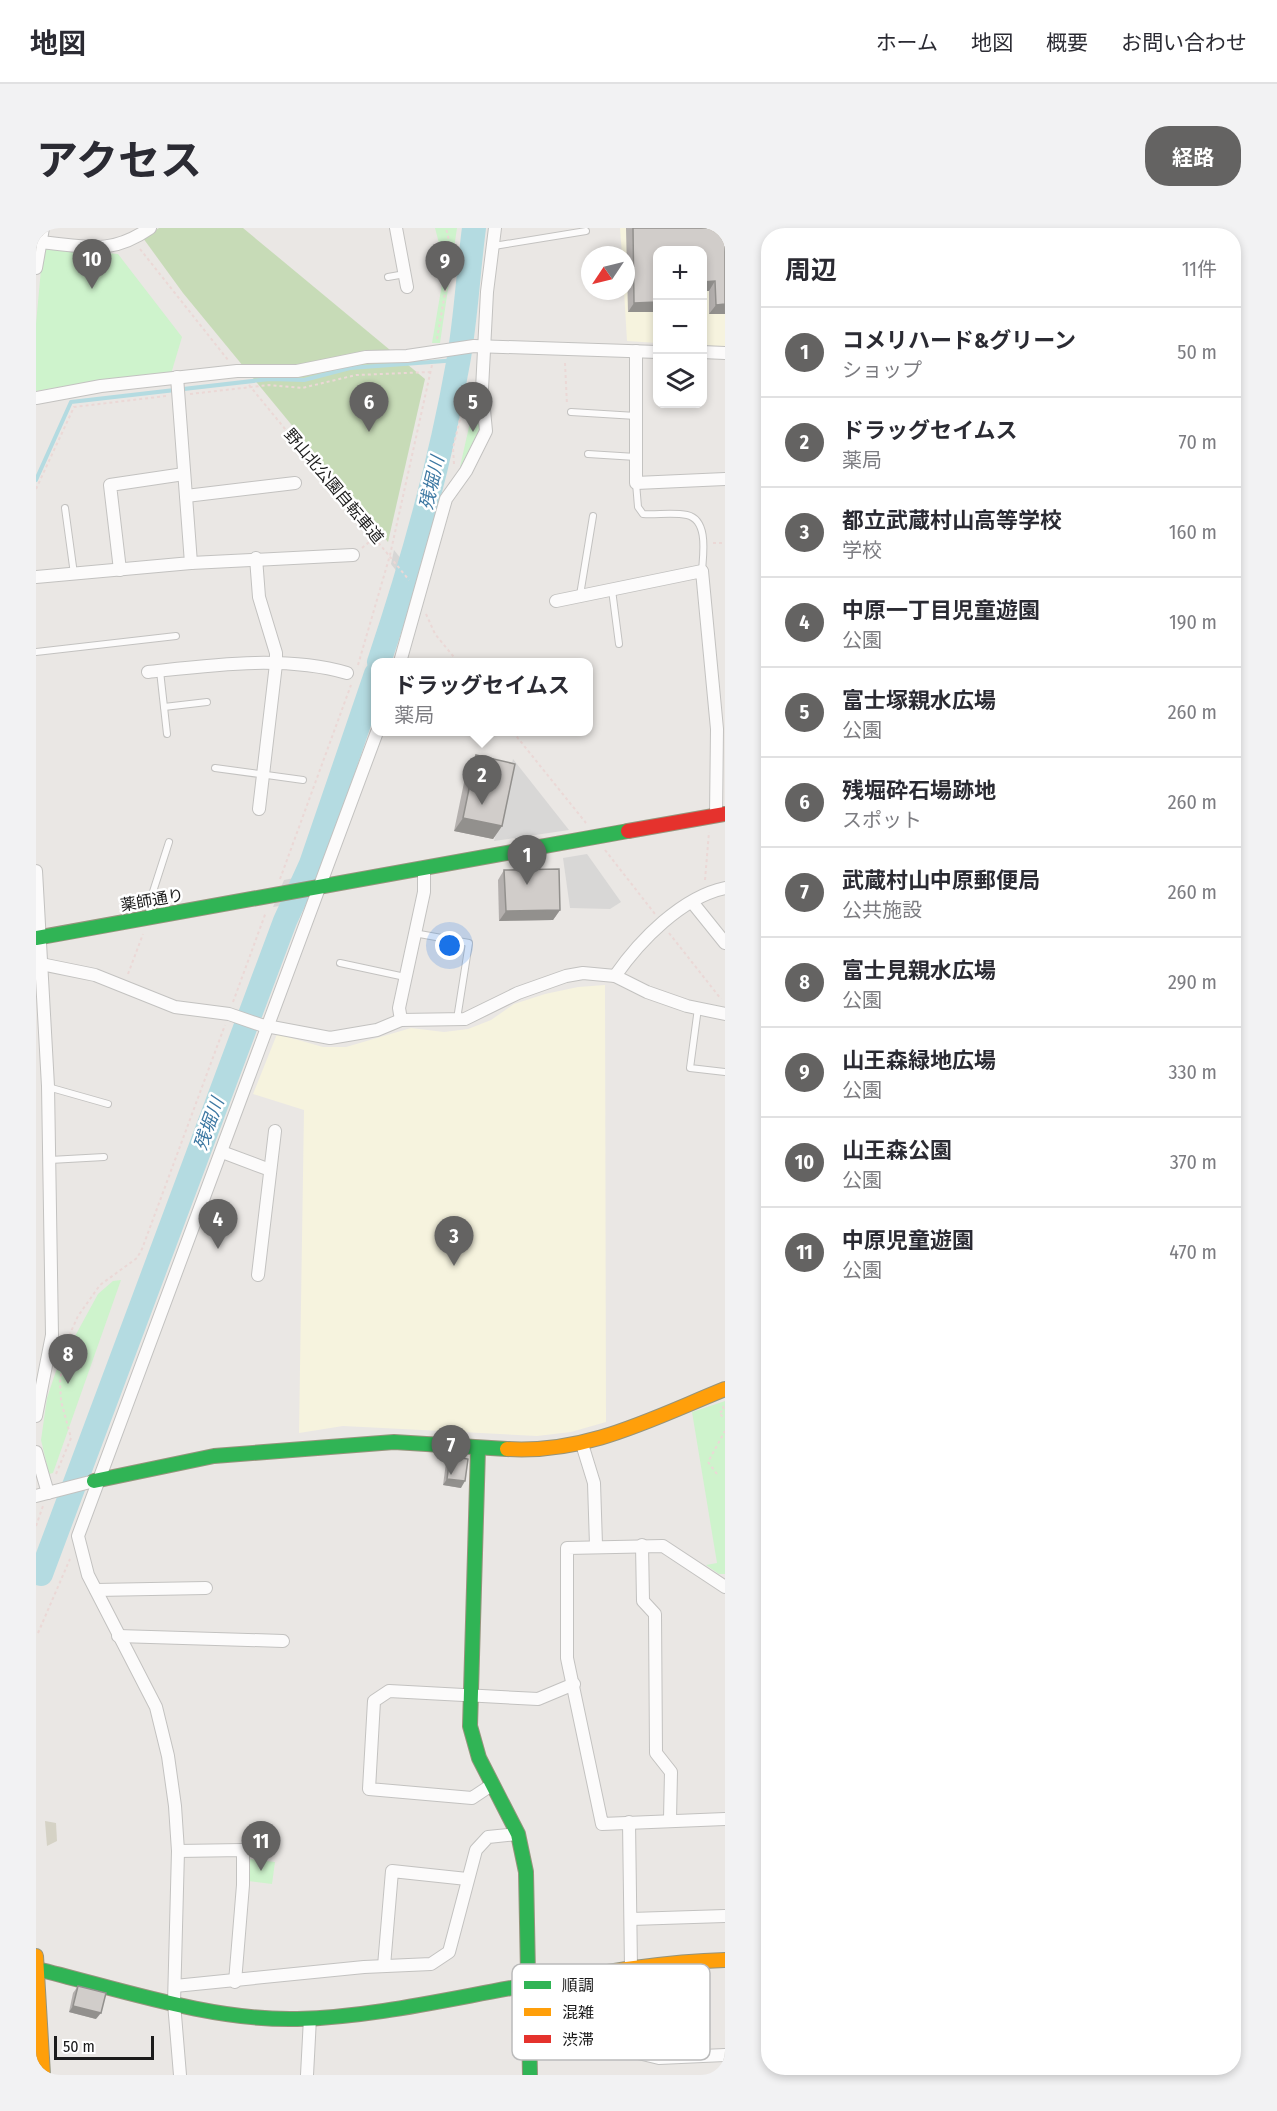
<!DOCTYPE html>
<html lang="ja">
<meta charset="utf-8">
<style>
body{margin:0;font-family:"Fira Sans Condensed","Noto Sans JP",sans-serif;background:#f2f2f3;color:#2b2b33}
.controls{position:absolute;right:18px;top:18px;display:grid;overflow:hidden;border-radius:12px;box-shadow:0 3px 9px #0003}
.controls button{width:54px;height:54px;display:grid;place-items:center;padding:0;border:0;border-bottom:2px solid #e1e1e2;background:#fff;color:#2b2b33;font:30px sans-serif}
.compass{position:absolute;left:545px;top:18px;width:54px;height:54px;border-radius:50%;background:#fff;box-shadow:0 3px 9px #0003;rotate:235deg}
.scale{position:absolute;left:18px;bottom:15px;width:100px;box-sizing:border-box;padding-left:6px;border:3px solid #1c1c1c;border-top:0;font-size:16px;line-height:21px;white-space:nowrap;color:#1c1c1c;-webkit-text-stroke:4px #fff;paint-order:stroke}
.you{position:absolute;left:414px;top:718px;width:21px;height:21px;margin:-15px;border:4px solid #fff;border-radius:50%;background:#1a73e8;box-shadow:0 0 0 9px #1a73e833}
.badge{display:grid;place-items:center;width:39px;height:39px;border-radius:50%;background:#646362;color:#fff;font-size:20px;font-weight:700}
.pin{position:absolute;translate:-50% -50px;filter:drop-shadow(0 2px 3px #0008)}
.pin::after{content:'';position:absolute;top:32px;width:21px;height:18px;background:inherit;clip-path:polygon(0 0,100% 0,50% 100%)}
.popup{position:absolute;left:335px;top:430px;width:222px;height:78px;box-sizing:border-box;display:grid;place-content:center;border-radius:12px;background:#fff;filter:drop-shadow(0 2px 4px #0005);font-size:20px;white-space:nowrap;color:#7c7c81}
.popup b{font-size:22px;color:#2b2b33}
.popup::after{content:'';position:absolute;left:50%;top:100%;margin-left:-12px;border:12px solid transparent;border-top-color:#fff}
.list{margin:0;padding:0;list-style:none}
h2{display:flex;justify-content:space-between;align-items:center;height:78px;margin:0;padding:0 24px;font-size:26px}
h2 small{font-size:20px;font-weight:400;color:#7c7c81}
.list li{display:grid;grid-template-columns:39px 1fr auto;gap:18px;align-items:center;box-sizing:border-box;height:90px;padding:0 24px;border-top:2px solid #e1e1e2}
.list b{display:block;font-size:22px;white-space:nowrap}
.list p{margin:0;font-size:20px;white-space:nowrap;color:#7c7c81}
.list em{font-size:20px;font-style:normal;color:#7c7c81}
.icon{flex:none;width:33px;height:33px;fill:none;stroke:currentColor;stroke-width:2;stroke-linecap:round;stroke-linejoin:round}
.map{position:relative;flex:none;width:689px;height:1847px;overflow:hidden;border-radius:24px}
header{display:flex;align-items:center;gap:36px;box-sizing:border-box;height:84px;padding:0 30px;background:#fff;border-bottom:2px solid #e1e1e2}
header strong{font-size:28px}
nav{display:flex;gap:33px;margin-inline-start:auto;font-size:21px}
.intro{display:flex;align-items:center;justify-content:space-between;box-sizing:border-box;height:144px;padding:0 36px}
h1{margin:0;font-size:42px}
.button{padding:15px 27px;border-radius:24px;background:#646362;color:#fff;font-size:21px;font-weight:700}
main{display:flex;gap:36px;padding:0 36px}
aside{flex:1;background:#fff;border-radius:24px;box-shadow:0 3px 9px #0003}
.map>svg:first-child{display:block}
.education{fill:#f6f3de}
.religious{fill:#d8d7d6}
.construction{fill:#d5d2c5}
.forest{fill:#c7dbb7}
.park{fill:#cef3cc}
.pier{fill:#d7d6d5}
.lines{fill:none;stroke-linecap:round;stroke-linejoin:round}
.stream{stroke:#b4dbe1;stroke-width:4}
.river{stroke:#b4dbe1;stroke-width:24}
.lane-casing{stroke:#c3c2c0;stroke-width:8}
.street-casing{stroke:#c3c2c0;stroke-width:14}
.fast-casing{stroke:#95947c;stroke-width:16}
.slow-casing{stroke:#95947c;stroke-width:16}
.jam-casing{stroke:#95947c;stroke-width:16}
.path{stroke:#ebd8d6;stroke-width:2;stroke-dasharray:3 3;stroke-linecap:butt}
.lane{stroke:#fcfbfb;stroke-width:6}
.street{stroke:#fcfbfb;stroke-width:12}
.fast{stroke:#30b455;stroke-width:14}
.slow{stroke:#ff9f0a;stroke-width:14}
.jam{stroke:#e5322d;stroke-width:14}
.wall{fill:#b4b0ae}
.shaded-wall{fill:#92908d}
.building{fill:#d1cdca;stroke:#92908d;stroke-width:1.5}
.labels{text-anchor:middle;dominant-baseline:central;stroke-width:5;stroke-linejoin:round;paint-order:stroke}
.street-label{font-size:16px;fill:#1c1c1c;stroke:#fff}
.water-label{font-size:18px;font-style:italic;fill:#3d78a2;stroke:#fff}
.key{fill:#fff;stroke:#bbb;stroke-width:1.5}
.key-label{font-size:16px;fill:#1c1c1c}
</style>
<header>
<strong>地図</strong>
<nav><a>ホーム</a><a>地図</a><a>概要</a><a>お問い合わせ</a></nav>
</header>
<div class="intro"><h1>アクセス</h1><a class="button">経路</a></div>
<main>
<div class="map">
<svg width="689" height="1847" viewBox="0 0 689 1847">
<rect width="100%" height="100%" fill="#eae7e4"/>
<g class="education">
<path d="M584 0H689V119L667 117 666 22H622L621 115 591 113 588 63 590 27H586Z"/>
<path d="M569 757 570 1194 535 1204 501 1208 307 1198 263 1205 268 882 217 866 241 806 287 819H310L375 800 408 804 432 801 455 792 478 776 509 766 542 759Z"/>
</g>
<g class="religious">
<path d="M477 531 533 602 458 613Z"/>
<path d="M551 626 585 674 574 681 534 680 527 630Z"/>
</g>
<path class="construction" d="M9 1593 20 1595 21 1613 11 1618Z"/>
<path class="forest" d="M123 0H207L389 151 352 314 147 65 107 10Z"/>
<g class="park">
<path d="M399 0H421L404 115H396L409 38Z"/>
<path d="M7 19 82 26 146 109 135 146 64 152 0 163V96Z"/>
<path d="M441 163 445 199 425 240 424 239Z"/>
<path d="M85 1052 17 1245 13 1246 5 1212 11 1170 20 1143 62 1066 77 1053Z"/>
<path d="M689 1173V1346H683L670 1337 681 1335 656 1184Z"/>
<path d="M214 1631 239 1634 236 1656 212 1653Z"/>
</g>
<g class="pier">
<path d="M358 322 384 355 380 368 355 336Z"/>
<path d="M284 645 274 673 237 679 248 652Z"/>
</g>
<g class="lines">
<path class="stream" d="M0 252 35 174 234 151 268 152 314 140 422 132"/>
<g class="river">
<path d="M343 434C376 336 404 237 422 135 430 91 432 45 438 0"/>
<path d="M5 1346 249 693 275 636 340 446"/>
</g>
<defs>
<g id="lane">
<path d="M458 18 550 3"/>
<path d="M352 49 369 46"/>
<path d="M535 184 600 188"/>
<path d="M552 226 600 229"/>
<path d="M600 255 602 279 607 286C621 287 637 284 651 287 673 292 667 327 666 343"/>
<path d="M29 280 38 346"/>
<path d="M576 362 583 416"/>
<path d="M544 367 557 288"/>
<path d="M0 424 140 408"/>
<path d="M124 443 131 506"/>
<path d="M128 479 171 474"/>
<path d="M179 540 267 552"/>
<path d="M113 688 114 673 133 614"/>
<path d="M378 705 433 715 421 791"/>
<path d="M304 735 369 749"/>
<path d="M662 780 654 840 689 844"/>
<path d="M12 859 72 876"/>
<path d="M14 932 68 929"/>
</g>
<g id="street">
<path d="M360 0 371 59"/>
<path d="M4 14C50 18 74 28 114 0"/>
<path d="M0 40 7 0"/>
<path d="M600 123V255L689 251"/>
<path d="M666 124 689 125"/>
<path d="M0 170 65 158 201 143H261L330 129 371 128 438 118 622 124"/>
<path d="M150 268 259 255"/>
<path d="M220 330 223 369 240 425V436L223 581"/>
<path d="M155 335 317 327"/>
<path d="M84 342 74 257 148 246"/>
<path d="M0 349 155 335 141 149"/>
<path d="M520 373 666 343 681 501 680 588"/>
<path d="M364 434 410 271 430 243 450 203 446 161 451 64 459 0"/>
<path d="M112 444C176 437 247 427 311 445"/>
<path d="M0 643 12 858 16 1107 0 1188"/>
<path d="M656 674 689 715"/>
<path d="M0 735 59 747 139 779 193 786 225 797 294 810 341 802 365 792 429 791 482 765 530 748 547 745 579 748 611 764 651 778 689 786"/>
<path d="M579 748C604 712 646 669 689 660"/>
<path d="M365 792 363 780 388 664V640"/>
<path d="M186 924 234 942"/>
<path d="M222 1047 239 903"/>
<path d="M546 1216 558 1255 560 1317"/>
<path d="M0 1224 12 1265"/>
<path d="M0 1268 58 1253"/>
<path d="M606 1317 607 1373 619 1386 620 1525 635 1544 634 1591"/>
<path d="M689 1359 627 1318 531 1320V1430L566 1596 689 1591"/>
<path d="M60 1362 170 1360"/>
<path d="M82 1408 247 1413"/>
<path d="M457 1556 436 1570 333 1561 338 1473 353 1463 502 1471 538 1456"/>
<path d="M593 1594 595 1740"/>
<path d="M142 1623 207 1622V1657L199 1754"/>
<path d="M595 1691 689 1688"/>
<path d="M348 1738 356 1643 431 1651"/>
<path d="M575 1744 565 1816 623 1830 689 1827"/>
<path d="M139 1758 328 1739 395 1736 413 1724 440 1622 452 1609 482 1606"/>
<path d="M144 1847 138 1775 142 1623 139 1578 132 1528 120 1479 52 1347 42 1308 341 504"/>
<path d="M271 1847 274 1790"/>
</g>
<g id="fast">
<path d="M0 710 592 603"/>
<path d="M442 1221 434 1498 443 1530 482 1606 490 1644 494 1847"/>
<path d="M58 1253 178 1228 358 1214 471 1221"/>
<path d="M1 1741C83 1761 176 1793 261 1791 338 1789 416 1770 492 1757"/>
</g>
<g id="slow">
<path d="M471 1221C551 1226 617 1190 689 1161"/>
<path d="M0 1728 7 1847"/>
<path d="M492 1757C557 1746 622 1734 689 1732"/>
</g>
<path id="jam" d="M592 603 689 586"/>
</defs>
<use href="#lane" class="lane-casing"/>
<use href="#street" class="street-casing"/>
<use href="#fast" class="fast-casing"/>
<use href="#slow" class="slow-casing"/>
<use href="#jam" class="jam-casing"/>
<g class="path">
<path d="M104 21 192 132"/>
<path d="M401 111 416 25 410 0"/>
<path d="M529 135 531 177"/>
<path d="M213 157 373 352"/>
<path d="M154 166 233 157 266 160 320 147 395 144"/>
<path d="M418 236 417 220 433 154"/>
<path d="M0 261 38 179 130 168"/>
<path d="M677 315H689"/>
<path d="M326 320 339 309"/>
<path d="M390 386 399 406 422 434"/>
<path d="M322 437 354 327 396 137"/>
<path d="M477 504 550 595"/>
<path d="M569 622 619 686"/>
<path d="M244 651 315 457"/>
<path d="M669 652 673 604"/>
<path d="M633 705 685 771"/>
<path d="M92 746 107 706"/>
<path d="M197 774 230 684"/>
<path d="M687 1178 688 1182 683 1185 689 1191"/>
<path d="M20 1246 35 1210 25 1173 24 1154 29 1117 42 1088 64 1057 101 1030 106 1021 189 797"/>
<path d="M681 1246 672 1234 689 1203"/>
<path d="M0 1298 7 1278"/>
<path d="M2 1405 34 1331"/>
</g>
<use href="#lane" class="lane"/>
<use href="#street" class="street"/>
<use href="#fast" class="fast"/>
<use href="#slow" class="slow"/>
<use href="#jam" class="jam"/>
</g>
<g class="wall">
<path d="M590 0H689V86H673V63H666V22L621 84H592Z"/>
<path d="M440 527 466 598 457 611 418 603 431 540Z"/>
<path d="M468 642 524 682 517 692 463 693 462 652Z"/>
<path d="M414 1228 425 1260 407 1257 410 1235Z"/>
<path d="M42 1758 60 1791 33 1784 37 1765Z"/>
</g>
<g class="shaded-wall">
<path d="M679 53 673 63H666V54Z"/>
<path d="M621 74V84H592L598 75Z"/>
<path d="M689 76V86H673L680 77Z"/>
<path d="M427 590 466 598 457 611 418 603Z"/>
<path d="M524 682 517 692 463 693 470 683Z"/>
<path d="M411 1251 429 1253 425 1260 407 1257Z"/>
<path d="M37 1778 65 1785 60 1791 33 1784Z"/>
</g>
<g class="building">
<path d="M597 0H689V76L680 77 679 53 666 54V22H621V74L598 75Z"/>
<path d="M440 527 479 536 466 598 427 590Z"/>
<path d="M523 641 524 682 470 683 468 642Z"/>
<path d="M414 1228 432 1231 429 1253 411 1251Z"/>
<path d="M42 1758 70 1765 65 1785 37 1778Z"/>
</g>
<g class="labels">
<g class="street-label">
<text transform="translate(298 258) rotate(50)">野山北公園自転車道</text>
<text transform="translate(116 672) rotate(-10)">薬師通り</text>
</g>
<g class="water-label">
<text transform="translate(396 255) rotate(-77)">残堀川</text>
<text transform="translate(173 896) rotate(-70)">残堀川</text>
</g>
</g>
<rect x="476" y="1736" width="198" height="96" rx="9" class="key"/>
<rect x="488" y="1753" width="27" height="8" fill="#30b455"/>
<rect x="488" y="1780" width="27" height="8" fill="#ff9f0a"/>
<rect x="488" y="1807" width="27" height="8" fill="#e5322d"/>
<g class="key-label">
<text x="526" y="1763">順調</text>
<text x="526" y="1790">混雑</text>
<text x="526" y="1817">渋滞</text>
</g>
</svg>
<div class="controls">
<button>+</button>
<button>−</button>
<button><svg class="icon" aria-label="layers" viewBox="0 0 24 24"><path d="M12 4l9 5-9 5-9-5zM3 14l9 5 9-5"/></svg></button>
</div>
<svg class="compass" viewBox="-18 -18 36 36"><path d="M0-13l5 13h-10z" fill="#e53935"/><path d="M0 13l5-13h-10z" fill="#7c7c81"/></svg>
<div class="scale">50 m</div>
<div class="you"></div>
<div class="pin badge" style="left:491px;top:657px">1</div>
<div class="pin badge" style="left:446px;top:577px">2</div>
<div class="popup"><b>ドラッグセイムス</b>薬局</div>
<div class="pin badge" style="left:418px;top:1038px">3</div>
<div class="pin badge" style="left:182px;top:1021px">4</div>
<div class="pin badge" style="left:437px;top:204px">5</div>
<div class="pin badge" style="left:333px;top:204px">6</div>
<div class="pin badge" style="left:415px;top:1247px">7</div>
<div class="pin badge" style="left:32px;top:1156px">8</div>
<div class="pin badge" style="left:409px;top:63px">9</div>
<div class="pin badge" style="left:56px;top:61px">10</div>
<div class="pin badge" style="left:225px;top:1643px">11</div>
</div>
<aside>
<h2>周辺<small>11件</small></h2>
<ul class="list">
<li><span class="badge">1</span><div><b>コメリハード&amp;グリーン</b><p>ショップ</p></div><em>50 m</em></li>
<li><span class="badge">2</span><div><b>ドラッグセイムス</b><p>薬局</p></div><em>70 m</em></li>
<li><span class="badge">3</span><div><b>都立武蔵村山高等学校</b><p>学校</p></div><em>160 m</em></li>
<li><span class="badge">4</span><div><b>中原一丁目児童遊園</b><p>公園</p></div><em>190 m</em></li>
<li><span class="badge">5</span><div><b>富士塚親水広場</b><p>公園</p></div><em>260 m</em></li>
<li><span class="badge">6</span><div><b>残堀砕石場跡地</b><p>スポット</p></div><em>260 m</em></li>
<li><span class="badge">7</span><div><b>武蔵村山中原郵便局</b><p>公共施設</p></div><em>260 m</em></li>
<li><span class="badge">8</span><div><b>富士見親水広場</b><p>公園</p></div><em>290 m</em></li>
<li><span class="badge">9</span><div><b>山王森緑地広場</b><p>公園</p></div><em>330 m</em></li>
<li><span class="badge">10</span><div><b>山王森公園</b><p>公園</p></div><em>370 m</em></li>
<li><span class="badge">11</span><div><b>中原児童遊園</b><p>公園</p></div><em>470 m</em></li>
</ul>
</aside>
</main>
